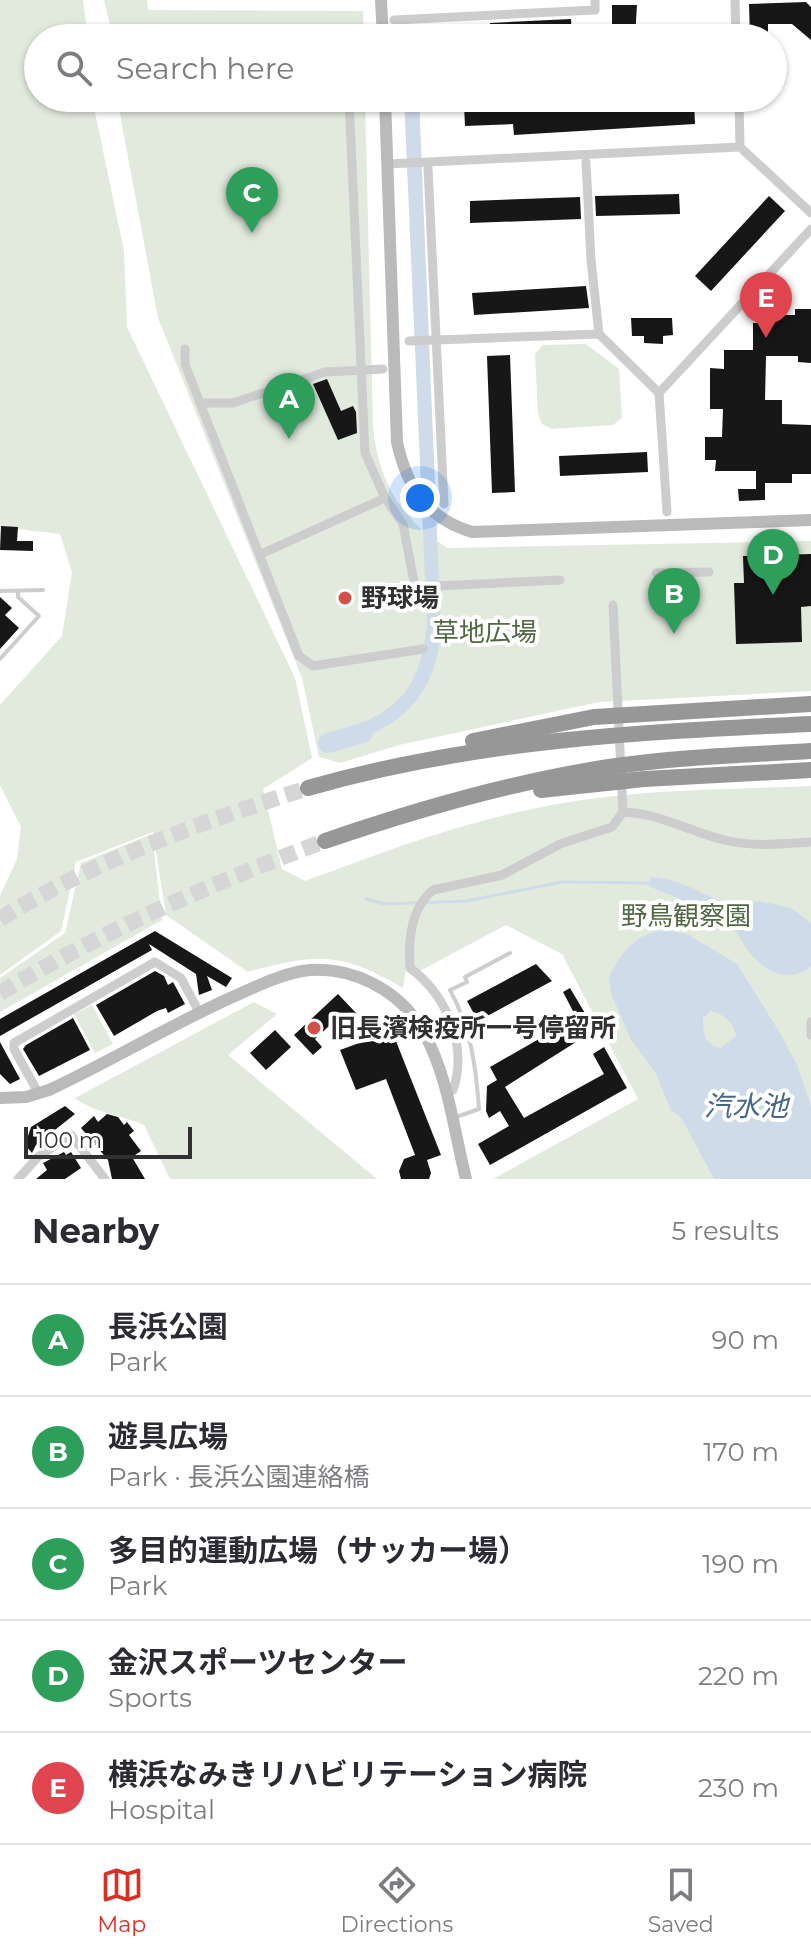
<!DOCTYPE html>
<meta charset="utf-8">
<style>
body{margin:0;font-family:Montserrat,"Noto Sans JP",sans-serif;background:#f2f2f3;color:#2b2b33}
.scale{position:absolute;left:24px;bottom:20px;width:168px;box-sizing:border-box;padding-left:8px;border:4px solid #303030;border-top:0;font-size:22px;line-height:28px;white-space:nowrap;color:#303030;-webkit-text-stroke:6px #fff;paint-order:stroke}
.you{position:absolute;left:420px;top:498px;width:28px;height:28px;margin:-20px;border:6px solid #fff;border-radius:50%;background:#1a73e8;box-shadow:0 0 0 12px #1a73e833}
.badge{display:grid;place-items:center;width:52px;height:52px;border-radius:50%;background:#d93025;color:#fff;font-size:26px;font-weight:700}
.pin{position:absolute;translate:-50% -66px;filter:drop-shadow(0 2px 4px #0008)}
.pin::after{content:'';position:absolute;top:42px;width:28px;height:24px;background:inherit;clip-path:polygon(0 0,100% 0,50% 100%)}
.list{margin:0;padding:0;list-style:none}
h2{display:flex;justify-content:space-between;align-items:center;height:104px;margin:0;padding:0 32px;font-size:34px}
h2 small{font-size:26px;font-weight:400;color:#7c7c81}
.list li{display:grid;grid-template-columns:52px 1fr auto;gap:24px;align-items:center;box-sizing:border-box;height:112px;padding:0 32px;border-top:2px solid #e1e1e2}
.list b{display:block;font-size:30px;white-space:nowrap}
.list p{margin:0;font-size:26px;white-space:nowrap;color:#7c7c81}
.list em{font-size:26px;font-style:normal;color:#7c7c81}
.icon{flex:none;width:44px;height:44px;fill:none;stroke:currentColor;stroke-width:2;stroke-linecap:round;stroke-linejoin:round}
.map{position:relative;flex:none;width:811px;height:1179px;overflow:hidden}
.search{position:absolute;background:#fff;box-shadow:0 2px 6px #0004;left:24px;right:24px;top:24px;height:88px;display:flex;align-items:center;gap:20px;box-sizing:border-box;padding:0 28px;border-radius:44px;color:#7c7c81;font-size:30px}
.sheet{height:664px;background:#fff}
nav{display:flex;justify-content:space-around;align-items:center;box-sizing:border-box;height:112px;border-top:2px solid #e1e1e2;background:#fff;font-size:22px;color:#7c7c81}
nav a{display:grid;justify-items:center;gap:4px}
nav .on{color:#d93025}
.map>svg:first-child{display:block}
.green{fill:#e2e9dd}
.water{fill:#cfdbe9;fill-rule:evenodd}
.lines{fill:none;stroke-linecap:round;stroke-linejoin:round}
.stream{stroke:#cfdbe9;stroke-width:3}
.river{stroke:#cfdbe9;stroke-width:20}
.building{fill:#171717}
.highway-tunnel{stroke:#d6d6d6;stroke-width:16;stroke-dasharray:16 8;stroke-linecap:butt}
.lane{stroke:#cdcdcd;stroke-width:4}
.street{stroke:#cdcdcd;stroke-width:9}
.secondary{stroke:#bababa;stroke-width:12}
.highway{stroke:#979797;stroke-width:16}
.poi-dot{fill:#d25047;stroke:#fff;stroke-width:3}
.labels{text-anchor:middle;dominant-baseline:central;stroke-width:8;stroke-linejoin:round;paint-order:stroke}
.poi-label{font-size:26px;font-weight:bold;fill:#303030;stroke:#fff;text-anchor:start}
.park-label{font-size:26px;fill:#4f6842;stroke:#fff}
.water-label{font-size:28px;font-style:italic;fill:#47678a;stroke:#fff}
</style>
<div class="map">
<svg width="811" height="1179" viewBox="0 0 811 1179">
<rect width="100%" height="100%" fill="#fff"/>
<g class="green">
<path d="M0 0H83L88 38H38V98H92L124 251 127 327 295 678 312 758 263 789 282 869 305 881C379 854 454 825 532 809 623 789 718 790 811 786V1179H493L638 1099 562 954 506 925 416 973 406 969 403 988C340 951 317 953 248 972L166 915 153 832 76 862 61 931 0 975V896L17 859 21 827 0 785V705L62 636 72 572 60 534 0 527Z"/>
<path d="M104 0H147L148 10 363 11 364 38H113Z"/>
<path d="M117 98H365L373 425C377 479 401 521 448 548L811 541V691L599 702 399 745 340 763 319 757 302 678 158 318Z"/>
<path d="M586 344 619 369 622 418 613 425 552 429 542 424 538 414 535 354 543 345Z"/>
<path d="M152 834 162 920 0 1012V978L65 933 81 863Z"/>
<path d="M254 1002 277 1014 228 1055 377 1179H170L144 1125C121 1115 95 1113 75 1098Z"/>
<path d="M92 1005 113 1044 95 1053 74 1014Z"/>
</g>
<g class="water">
<path d="M404 98H419L441 631C435 696 402 729 340 744L337 730C399 716 422 684 427 623Z"/>
<path d="M651 877C672 877 702 892 720 902L718 908 693 904 648 886Z"/>
<path d="M760 901 791 908 811 923V966C776 994 740 950 731 917L736 906Z"/>
<path d="M664 930 687 934 737 964 780 1033 797 1065 811 1106V1179H714L682 1119 671 1110 656 1074 630 1038 611 993 609 977C622 952 635 934 664 930ZM711 1011C723 1013 735 1024 736 1036L720 1048C704 1043 703 1033 703 1018Z"/>
</g>
<g class="lines">
<path class="stream" d="M366 899 385 904 466 901 562 882 649 883"/>
<path class="river" d="M328 743 363 733"/>
</g>
<g class="building">
<path d="M806 2 811 7V40L792 24H768V38H750L749 4Z"/>
<path d="M612 5H637L635 38H612Z"/>
<path d="M571 19 572 38H491L490 23Z"/>
<path d="M694 100 695 124 514 135 513 124 465 126 464 105 511 103V111Z"/>
<path d="M679 194 680 214 596 216 595 196Z"/>
<path d="M769 196 785 211 711 291 695 276Z"/>
<path d="M580 197 581 219 470 223V201Z"/>
<path d="M586 286 589 308 474 315 472 293Z"/>
<path d="M795 309H811V363L798 362V356H766L765 400H782V424L811 425V474H792V483H765V500L739 501 738 489H756V471H715L716 460H705V437H722L723 409H710V368L724 369V350H753V323H759V315H795Z"/>
<path d="M631 318H672L673 335 663 336V344L644 343V336H632Z"/>
<path d="M510 355 515 492 492 493 487 356Z"/>
<path d="M327 379 341 411 353 406 356 412 357 433 338 440 313 384Z"/>
<path d="M647 452 648 472 560 476 559 456Z"/>
<path d="M1 526 18 527 17 541H33V551L0 550Z"/>
<path d="M811 554V606L801 607 802 642 736 644 734 583H744L743 556Z"/>
<path d="M0 597 12 608 5 615 19 628 0 649Z"/>
<path d="M155 931 232 978 226 987 207 976 212 990 199 995 196 974 149 944 152 950 0 1036V1019Z"/>
<path d="M536 964 552 981 478 1021 467 1001Z"/>
<path d="M155 971 164 976 168 985 173 982 185 1004 168 1013 166 1008 157 1011 114 1036 96 1005Z"/>
<path d="M570 988 595 1030 505 1087 524 1118 604 1074 593 1054 604 1047 627 1088 490 1165 478 1144 509 1126 500 1111 489 1118 486 1111 487 1086 497 1080 490 1067 546 1035 544 1031 574 1013 563 992Z"/>
<path d="M338 994 357 1014 349 1022 342 1014 315 1039 322 1047 313 1055 294 1035Z"/>
<path d="M73 1018 90 1050 39 1076 23 1049 26 1045Z"/>
<path d="M275 1030 291 1047 266 1070 250 1053Z"/>
<path d="M392 1031 441 1155 427 1160 431 1173 429 1179H401L399 1171 404 1159 415 1155 386 1079 356 1090 340 1050Z"/>
<path d="M0 1042 20 1079 10 1084 0 1074Z"/>
<path d="M65 1106 75 1114 36 1145 32 1153 25 1145 31 1127Z"/>
<path d="M107 1114 118 1117 124 1125 127 1122 134 1131 129 1135 141 1151 132 1157 145 1179H112L108 1160 81 1128 94 1116 98 1122Z"/>
<path d="M64 1152 66 1155 71 1152 81 1168 65 1179H36L47 1170 43 1163Z"/>
</g>
<g class="lines">
<g class="highway-tunnel">
<path d="M0 919C96 860 201 822 308 788"/>
<path d="M0 993C103 931 212 883 325 841"/>
</g>
<g class="lane">
<path d="M0 591 43 590"/>
<path d="M0 659 39 616 18 597V591"/>
<path d="M453 1118 479 1109C476 1067 471 1028 450 990L467 982 465 977 510 953"/>
</g>
<g class="street">
<path d="M735 0 736 38"/>
<path d="M394 20 595 10V0"/>
<path d="M180 98 183 102"/>
<path d="M349 98 365 453 385 498 403 524 415 587 560 580"/>
<path d="M739 98 740 147 811 213"/>
<path d="M388 164 740 147"/>
<path d="M428 168 444 504"/>
<path d="M599 334 659 393 667 512"/>
<path d="M409 341 599 334 591 260 586 162"/>
<path d="M185 349V364L200 403H233L325 372 383 369"/>
<path d="M659 393 811 229"/>
<path d="M200 403 299 656 313 666 423 649"/>
<path d="M261 554 385 498"/>
<path d="M656 573 709 572"/>
<path d="M623 812C663 814 687 831 724 840 753 847 782 844 811 842"/>
<path d="M811 1022V1035"/>
<path d="M453 1090C468 1047 447 995 410 968 408 941 411 908 433 890L502 875 560 844 612 827 623 812 613 605"/>
<path d="M39 1094 14 1049V1043L155 962 181 978 199 1012"/>
<path d="M18 1179 38 1157 71 1135 105 1179"/>
</g>
<g class="secondary">
<path d="M381 0 383 38"/>
<path d="M385 98 397 442C407 487 426 518 472 532L811 520"/>
<path d="M0 1098 26 1097 49 1090C109 1062 167 1027 228 999 251 989 276 976 302 971 350 964 401 990 424 1033 448 1076 454 1131 466 1179"/>
</g>
<g class="highway">
<path d="M473 741 594 717 811 704"/>
<path d="M308 788C475 740 638 732 811 724"/>
<path d="M541 790 644 779 811 770"/>
<path d="M325 841C418 809 511 782 609 767 676 757 744 755 811 751"/>
</g>
</g>
<g class="poi-dot">
<circle cx="345" cy="598" r="8"/>
<circle cx="314" cy="1028" r="8"/>
</g>
<g class="labels">
<g class="poi-label">
<text x="361" y="598">野球場</text>
<text x="330" y="1028">旧長濱検疫所一号停留所</text>
</g>
<g class="park-label">
<text x="485" y="632">草地広場</text>
<text x="686" y="916">野鳥観察園</text>
</g>
<g class="water-label">
<text x="746" y="1106">汽水池</text>
</g>
</g>
</svg>
<div class="scale">100 m</div>
<div class="you"></div>
<div class="pin badge" style="left:289px;top:439px;background:#2e9e5b">A</div>
<div class="pin badge" style="left:674px;top:634px;background:#2e9e5b">B</div>
<div class="pin badge" style="left:252px;top:233px;background:#2e9e5b">C</div>
<div class="pin badge" style="left:773px;top:595px;background:#2e9e5b">D</div>
<div class="pin badge" style="left:766px;top:338px;background:#e0444e">E</div>
<div class="search"><svg class="icon" aria-label="search" viewBox="0 0 24 24"><circle cx="10" cy="10" r="6"/><path d="M15 15l6 6"/></svg>Search here</div>
</div>
<section class="sheet">
<h2>Nearby<small>5 results</small></h2>
<ul class="list">
<li><span class="badge" style="background:#2e9e5b">A</span><div><b>長浜公園</b><p>Park</p></div><em>90 m</em></li>
<li><span class="badge" style="background:#2e9e5b">B</span><div><b>遊具広場</b><p>Park · 長浜公園連絡橋</p></div><em>170 m</em></li>
<li><span class="badge" style="background:#2e9e5b">C</span><div><b>多目的運動広場（サッカー場）</b><p>Park</p></div><em>190 m</em></li>
<li><span class="badge" style="background:#2e9e5b">D</span><div><b>金沢スポーツセンター</b><p>Sports</p></div><em>220 m</em></li>
<li><span class="badge" style="background:#e0444e">E</span><div><b>横浜なみきリハビリテーション病院</b><p>Hospital</p></div><em>230 m</em></li>
</ul>
</section>
<nav>
<a class="on"><svg class="icon" aria-label="map" viewBox="0 0 24 24"><path d="M3 6l6-2 6 2 6-2v14l-6 2-6-2-6 2zM9 4v14M15 6v14"/></svg>Map</a>
<a><svg class="icon" aria-label="directions" viewBox="0 0 24 24"><path d="M12 3l9 9-9 9-9-9zM9 14v-3h6M13 9l2 2-2 2"/></svg>Directions</a>
<a><svg class="icon" aria-label="saved" viewBox="0 0 24 24"><path d="M7 4h10v16l-5-4-5 4z"/></svg>Saved</a>
</nav>
